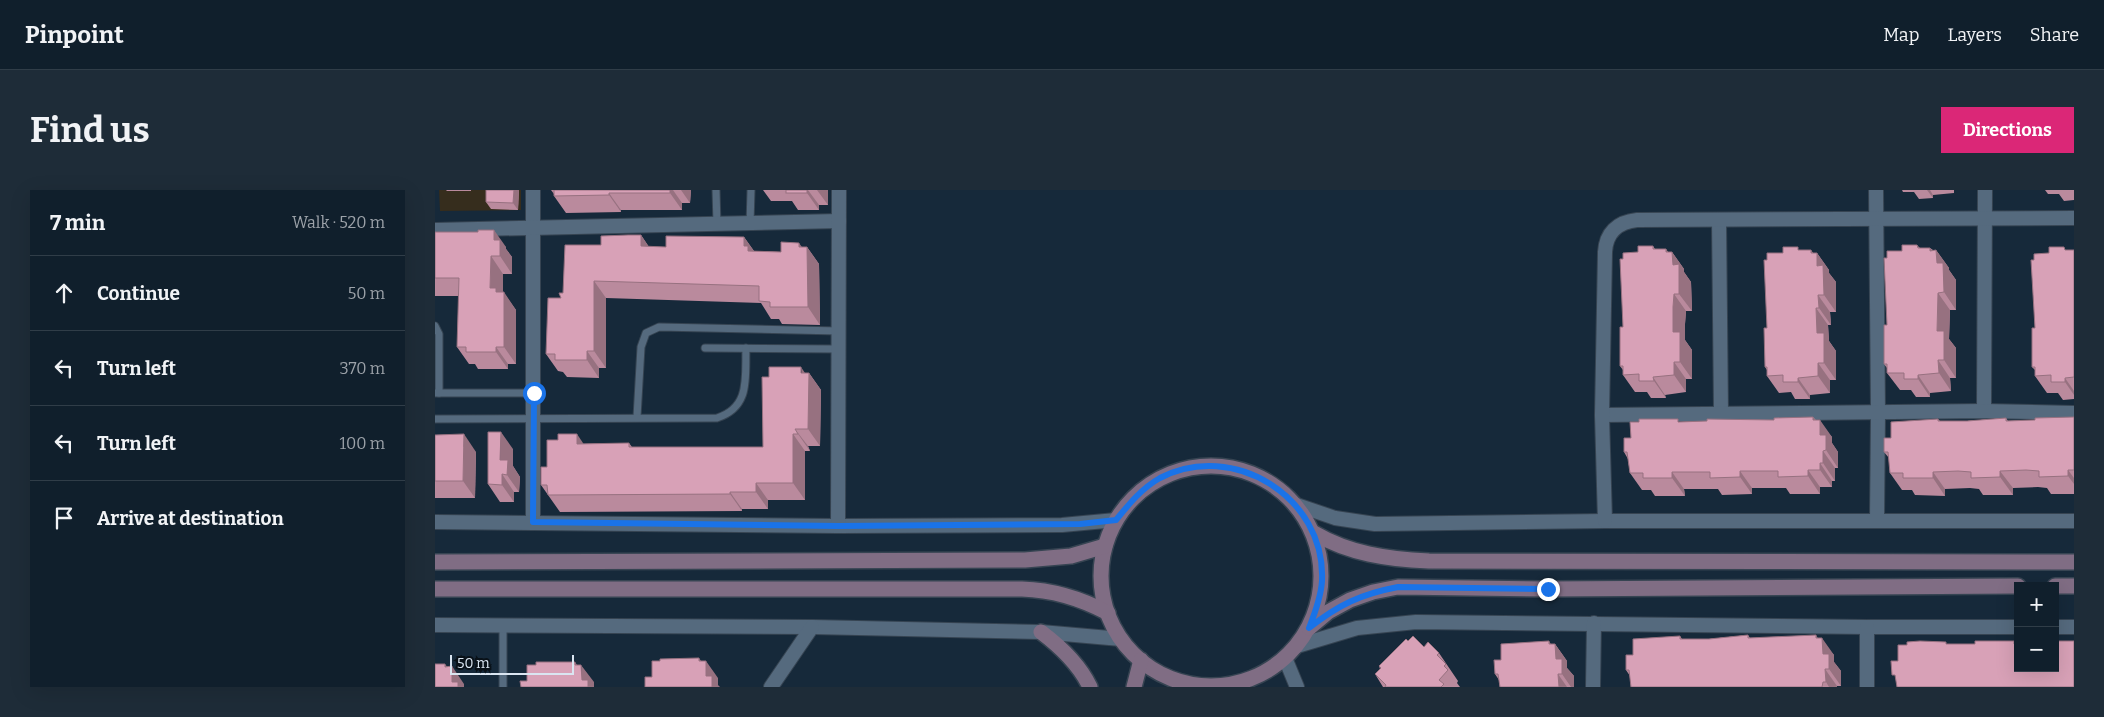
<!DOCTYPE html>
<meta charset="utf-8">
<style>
body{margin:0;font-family:Bitter,serif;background:#1e2c38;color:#f1f3f6}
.controls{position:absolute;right:15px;bottom:15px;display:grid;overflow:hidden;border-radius:0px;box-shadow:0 5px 20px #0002}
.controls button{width:45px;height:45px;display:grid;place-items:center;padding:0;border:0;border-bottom:1px solid #303d48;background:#101f2c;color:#f1f3f6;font:25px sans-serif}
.scale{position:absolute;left:15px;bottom:12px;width:124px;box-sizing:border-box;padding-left:5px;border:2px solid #dae5f1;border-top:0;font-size:14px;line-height:18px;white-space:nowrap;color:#dae5f1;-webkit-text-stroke:4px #091118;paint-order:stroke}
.stop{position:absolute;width:15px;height:15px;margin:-11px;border:4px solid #1a73e8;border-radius:50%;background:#fff}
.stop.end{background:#1a73e8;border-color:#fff;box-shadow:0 1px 5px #0008}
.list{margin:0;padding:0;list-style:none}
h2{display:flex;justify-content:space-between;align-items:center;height:65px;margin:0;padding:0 20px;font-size:21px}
h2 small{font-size:16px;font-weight:400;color:#9ca2a9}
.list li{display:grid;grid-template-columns:32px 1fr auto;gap:15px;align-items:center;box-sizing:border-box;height:75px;padding:0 20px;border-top:1px solid #303d48}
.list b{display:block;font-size:19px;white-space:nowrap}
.list em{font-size:16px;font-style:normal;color:#9ca2a9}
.icon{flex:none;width:28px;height:28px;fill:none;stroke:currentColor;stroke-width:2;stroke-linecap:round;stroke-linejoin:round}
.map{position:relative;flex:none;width:1639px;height:497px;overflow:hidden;border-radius:0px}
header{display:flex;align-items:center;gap:30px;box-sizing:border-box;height:70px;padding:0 25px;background:#101f2c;border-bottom:1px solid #303d48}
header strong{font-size:24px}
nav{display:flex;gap:28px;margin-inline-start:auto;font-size:18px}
.intro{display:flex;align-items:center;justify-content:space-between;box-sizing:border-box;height:120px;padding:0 30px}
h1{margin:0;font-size:35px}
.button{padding:12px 22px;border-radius:0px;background:#db2777;color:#fff;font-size:18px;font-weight:700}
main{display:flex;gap:30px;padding:0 30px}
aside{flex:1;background:#101f2c;border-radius:0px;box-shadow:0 5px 20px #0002}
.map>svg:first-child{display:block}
.education{fill:#362d1d}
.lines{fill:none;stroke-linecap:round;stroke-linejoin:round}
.lane-casing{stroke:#364452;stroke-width:9}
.street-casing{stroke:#364452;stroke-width:16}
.secondary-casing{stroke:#364452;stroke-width:18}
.lane{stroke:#556a7e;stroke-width:7}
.street{stroke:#556a7e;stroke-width:14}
.secondary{stroke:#806d84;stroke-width:15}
.wall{fill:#ba8a9d}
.shaded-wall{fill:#977180}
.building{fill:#d8a1b7;stroke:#977180}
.route{stroke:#1a73e8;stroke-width:6}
</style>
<header>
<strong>Pinpoint</strong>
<nav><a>Map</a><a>Layers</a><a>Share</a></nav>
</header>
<div class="intro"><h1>Find us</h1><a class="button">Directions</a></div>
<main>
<aside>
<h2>7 min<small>Walk · 520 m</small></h2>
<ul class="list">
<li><svg class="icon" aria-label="ahead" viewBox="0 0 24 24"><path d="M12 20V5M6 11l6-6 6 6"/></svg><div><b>Continue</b></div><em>50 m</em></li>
<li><svg class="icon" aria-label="left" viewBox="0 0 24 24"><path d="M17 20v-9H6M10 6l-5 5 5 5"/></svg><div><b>Turn left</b></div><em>370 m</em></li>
<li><svg class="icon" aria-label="left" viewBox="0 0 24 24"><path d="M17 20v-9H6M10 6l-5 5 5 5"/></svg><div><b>Turn left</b></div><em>100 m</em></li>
<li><svg class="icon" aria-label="arrive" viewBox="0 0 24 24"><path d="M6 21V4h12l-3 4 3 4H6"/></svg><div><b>Arrive at destination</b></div></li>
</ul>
</aside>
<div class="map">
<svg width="1639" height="497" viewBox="0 0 1639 497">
<rect width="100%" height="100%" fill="#16293a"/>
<path class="education" d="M4 0H86V20L5 21Z"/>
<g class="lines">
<defs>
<g id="lane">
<path d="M281 0 282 34"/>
<path d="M315 34 316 0"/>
<path d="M0 136 4 144V203"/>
<path d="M270 158 404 159"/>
<path d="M0 203H98"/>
<path d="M202 227 206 157 211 143 224 137 404 141"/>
<path d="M0 229 282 228C316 217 310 187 311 158"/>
<path d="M68 497V435"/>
</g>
<g id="street">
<path d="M98 0V332"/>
<path d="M1441 0 1443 223 1442 330"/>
<path d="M1284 30 1286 223"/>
<path d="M0 40 404 31"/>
<path d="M1549 221 1550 0"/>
<path d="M1167 225 1549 221 1639 223"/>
<path d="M862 315 900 328 940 334 1170 331H1639"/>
<path d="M1170 331 1167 225 1170 62C1171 43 1182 32 1202 30L1639 28"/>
<path d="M0 332 403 336 627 335 681 330"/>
<path d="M403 336 404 0"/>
<path d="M0 435 377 437 606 442 686 449"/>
<path d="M1620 437H1639"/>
<path d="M862 456 922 438 981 432 1432 437H1583"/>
<path d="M850 468 862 497"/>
<path d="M336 497 377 437"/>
<path d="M1158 497 1159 433"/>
<path d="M1432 497V437"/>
</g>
<g id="secondary">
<circle cx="776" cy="386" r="110"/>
<path d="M879 343C915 364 952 369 994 371L1639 372"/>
<path d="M0 372 590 370 636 366 670 356"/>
<path d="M1620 396H1639"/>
<path d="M0 399H587C619 400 645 408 673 423"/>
<path d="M874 438 893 422 915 410 938 402 963 397 1113 399 1583 396"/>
<path d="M606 442C626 457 644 474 655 497"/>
<path d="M699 497 706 470"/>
</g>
</defs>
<use href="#lane" class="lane-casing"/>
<use href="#street" class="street-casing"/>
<use href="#secondary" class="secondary-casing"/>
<use href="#lane" class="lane"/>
<use href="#street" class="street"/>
<use href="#secondary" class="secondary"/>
</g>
<g class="wall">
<path d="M11 0H36V1H12Z"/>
<path d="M84 0 83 20 56 19 51 12Z"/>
<path d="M116 0H256L255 13H247V20H186V22L131 23 119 6V4Z"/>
<path d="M328 0H393V15H384V20H363L357 11H336Z"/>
<path d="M1467 0H1519V3L1498 5V8L1484 9 1479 2H1468Z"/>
<path d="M1610 0H1639V10L1629 11 1624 4H1613Z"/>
<path d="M0 42H43L71 57V59L77 67V84H68V102L81 120V174H73V179H43L40 174H34L22 157 24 106H0Z"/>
<path d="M206 45 214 57H231L309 47 319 61 346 62 366 57H372L384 74 385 135 347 134 344 129H336L326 113 171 108V178H164V188L132 187 128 182 123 181 111 164 126 108 128 103 166 55Z"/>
<path d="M1482 55 1485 58H1495L1498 60H1501L1514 78V80L1521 90V120H1515L1514 149 1521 158V188H1515L1516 201 1495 203V207H1481L1476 200H1465L1452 183V178L1449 174 1452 135 1467 61Z"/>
<path d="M1218 56 1220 59H1231L1233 62H1237L1249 79V82L1256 92 1257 121H1251L1250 134V150L1257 160V189H1251V202L1230 205 1231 208H1216L1212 202H1200L1188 185V180L1185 176 1188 137V69Z"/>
<path d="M1365 60H1376L1378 63H1382L1394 80V83L1401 92V122H1395L1396 135H1393L1394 151 1401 161V190H1395V203L1375 205V209H1360L1356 202 1344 203 1332 186V180L1330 177 1332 138 1348 63Z"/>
<path d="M1632 60H1639V209L1628 210 1623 203H1612L1600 186V180L1597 177 1600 138 1599 70 1614 63Z"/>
<path d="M370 183H374L386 200 385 256H373L375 261H370V310H333V319H307V321L125 322 106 295 112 277 148 254 194 253 197 257H328L334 187Z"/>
<path d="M1378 227 1397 247V253L1403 262V278H1400V291H1397V297H1385V304H1355L1351 298H1317V304L1287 305 1283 299H1249L1250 306H1220L1216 300H1207L1195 283 1193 269 1189 262 1196 248 1245 232 1339 230Z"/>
<path d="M1639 227V304H1616L1612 298 1603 297 1578 298V305H1548L1544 299 1535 298 1510 299V306L1480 305 1477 300H1467L1455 283 1454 268 1449 262 1456 248 1503 229 1505 231H1532L1571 228 1573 231 1600 230Z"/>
<path d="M0 245 41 262 40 308H0Z"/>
<path d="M78 259V276L85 287 84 302H79V312H65L53 294Z"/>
<path d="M1313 445 1315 448H1383L1399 465V472L1406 481V496H1402V497H1196L1195 486 1191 480 1198 465 1245 446 1247 449H1274Z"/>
<path d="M973 451 1004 463 1023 491 1022 493 1025 497H948L940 484 945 479 944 476Z"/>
<path d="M1116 454H1120L1132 471V478L1139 486V497H1065L1064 490 1060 484 1066 470Z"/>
</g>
<g class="shaded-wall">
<path d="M79 0H84L83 20 78 13Z"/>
<path d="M235 0H238L247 13V20L235 3Z"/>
<path d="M246 0H256L255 13Z"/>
<path d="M372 0H373L384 15V20L372 3Z"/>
<path d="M382 0H393V15Z"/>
<path d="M1492 0H1495L1498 5V8Z"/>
<path d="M174 3 186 20V22L174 5Z"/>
<path d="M59 40 71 57V59L77 67V84L65 66 59 50Z"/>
<path d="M206 45 218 63 206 56Z"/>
<path d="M309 47 321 64 325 78 309 56Z"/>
<path d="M364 53 372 64V57L384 74 385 135 373 117 364 57Z"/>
<path d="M1495 58 1502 66 1501 60 1514 78V80L1521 90V120L1509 102 1502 73 1495 61Z"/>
<path d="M1231 59 1237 68V62L1249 79V82L1256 92 1257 121 1244 104 1238 75 1231 62Z"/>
<path d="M1376 60 1382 69V63L1394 80V83L1401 92V122L1389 105 1382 76 1376 63Z"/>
<path d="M56 66 68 84V107L69 102 81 120V174L69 157 55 98Z"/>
<path d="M159 91 171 108V178L159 161Z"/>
<path d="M1503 103 1515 120 1514 149 1521 158V188L1509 170 1502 141Z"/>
<path d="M1239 104 1251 121 1250 134V150L1257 160V189L1245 172 1238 142V117Z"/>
<path d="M1383 105 1395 122 1396 135 1384 118Z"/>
<path d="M1381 118 1393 135 1394 151 1401 161V190L1389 173 1382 143Z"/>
<path d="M61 157 73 174V179L61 162Z"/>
<path d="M152 161 164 178V188L152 170Z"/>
<path d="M1503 170 1515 188 1516 201 1504 183Z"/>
<path d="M1239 172 1251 189V202L1239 185Z"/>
<path d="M1383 173 1395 190V203L1383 186Z"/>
<path d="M366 177 374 189V183L386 200 385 256 373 239Z"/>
<path d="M1483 185 1495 203V207L1483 189Z"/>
<path d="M1218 187 1230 205 1231 208 1219 191Z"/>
<path d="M1363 188 1375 205V209L1363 192Z"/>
<path d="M1630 188 1639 201V205L1630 192Z"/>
<path d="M1378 227 1385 236V230L1397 247V253L1403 262V278L1391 260 1378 230Z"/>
<path d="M360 239 373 256 375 261 363 244Z"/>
<path d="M66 242 78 259V276L85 287 84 302 72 285 65 270Z"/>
<path d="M29 244 41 262 40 308 28 291Z"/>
<path d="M142 244 154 262 142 254Z"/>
<path d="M358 244 370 261V310L358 293Z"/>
<path d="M1388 261 1400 278V291L1388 273Z"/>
<path d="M1385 273 1397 291V297L1385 280Z"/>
<path d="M1373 280 1385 297V304L1373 286Z"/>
<path d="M1633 280 1639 288V294L1633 286Z"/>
<path d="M1305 281 1317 298V304L1305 287Z"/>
<path d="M1565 281 1578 298V305L1565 287Z"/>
<path d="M1237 282 1249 299 1250 306 1237 288Z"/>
<path d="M1498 282 1510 299V306L1498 288Z"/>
<path d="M67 284 79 302V312L67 295Z"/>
<path d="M321 293 333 310V319L321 302Z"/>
<path d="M295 302 307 319V321L295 304Z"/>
<path d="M1381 445 1387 455V448L1399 465V472L1406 481V496L1394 479 1381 448Z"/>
<path d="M1114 451 1120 461V454L1132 471V478L1139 486V497H1136L1127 484 1114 454Z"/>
<path d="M264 468 271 478V471L283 488V495L285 497H277L271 486 264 471Z"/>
<path d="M140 472 147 482 146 475 159 492V497H151L147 490 140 475Z"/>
<path d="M10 474 17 483V476L29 494V497H20L17 492 10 477Z"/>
<path d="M1390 479 1402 496V497H1394L1391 492Z"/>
<path d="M1123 484 1132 497H1124Z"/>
</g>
<g class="building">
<path d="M51 0H79L78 13 51 12Z"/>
<path d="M119 0H235V3H174V5L119 6Z"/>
<rect x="351" y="0" width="21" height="3"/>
<path d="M43 40H59V50H65V66H56L55 98H61V102H69V157H61V162H31V157H22L24 88H0V42H43Z"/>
<path d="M193 45H206V56L231 57V46L309 47V56H313V61L346 62V52L364 53V57H372L373 117H335V112L324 111V96L159 91V161H152V170H120V164H111L113 108H126L124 103H128L130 55H166V46Z"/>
<path d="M1467 55H1482L1483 58H1495V61L1501 60 1502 73H1508L1509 102 1503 103 1502 141H1509V170H1503L1504 183 1483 185V189H1469V183H1452V174H1449V135H1452L1449 68H1452V61H1467Z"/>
<path d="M1203 56H1218V59H1231V62H1237L1238 75 1244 74V104H1239L1238 117V142H1245V172H1239V185L1218 187 1219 191H1204V184L1188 185V176H1185V137H1188L1185 69H1188V63L1203 62Z"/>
<path d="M1348 57H1363V60H1376V63H1382V76L1388 75 1389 105H1383L1384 118H1381L1382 143H1389V173H1383V186L1363 188V192H1348V185L1332 186V177H1330L1329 138H1332L1329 70H1332V63H1348Z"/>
<path d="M1614 57H1629L1630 60H1639V187L1630 188V192H1616V185L1600 186V177H1597V138H1600L1596 70H1599V64L1614 63Z"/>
<path d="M334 177H366V183H374L373 239H360L363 244H358V293H321V302H295V304L113 305 112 295H106V277H112V250H123V244H142V254L194 253V257H328L327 187H334Z"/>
<path d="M1378 227V230H1385V245H1391V260L1388 261V273H1385V280H1373V286L1343 287V281H1305V287L1275 288V282H1237V288H1208V283H1195L1192 262H1189V248H1196L1195 232H1204V229H1243V232L1272 231V229L1339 230V228Z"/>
<path d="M1639 227V280H1633V286L1604 287V281L1591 280 1565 281V287L1536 288V282L1523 281 1498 282V288H1468V283H1455L1453 262H1449V248H1456V232L1503 229V231H1532L1571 228V231L1600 230V228Z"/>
<path d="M53 242H66L65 270H73L72 285 67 284V295L53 294Z"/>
<path d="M29 244 28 291H0V245Z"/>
<path d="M1313 445V448L1381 445V448H1387L1388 464H1394V479H1390L1391 492H1388L1387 497H1196L1194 480H1191V465H1198V449L1245 446V449H1274Z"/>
<path d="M978 446 989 457 993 452 1004 463 1002 465 1011 474 1009 476 1013 480 1004 490 1009 494 1006 497H950L951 495 940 484 946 478 944 476 971 449 973 451Z"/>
<path d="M1114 451V454H1120L1121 469H1127V484H1123L1124 497H1065L1063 484H1060L1059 470H1066V454Z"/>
<path d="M1485 451 1511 452V454H1540V451H1579V454H1583V478H1620V451H1639V497H1462L1460 485H1457L1456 471H1463V455H1472V452Z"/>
<path d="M264 468V471H271V486H277V497H210V487H217V471H225V469Z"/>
<path d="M101 472H140V475H146L147 490H153V497H86L85 491H92V475H101Z"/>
<path d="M0 474H10V477L17 476V492H23V497H0Z"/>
</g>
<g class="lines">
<path class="route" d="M99 203 98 332 403 336 645 334 681 330C694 314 707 298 725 288 798 250 891 307 887 391 886 407 880 423 874 438 903 415 926 404 963 397L1113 399"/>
</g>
</svg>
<div class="controls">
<button>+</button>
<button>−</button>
</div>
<div class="scale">50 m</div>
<div class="stop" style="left:99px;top:203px"></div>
<div class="stop end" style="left:1113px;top:399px"></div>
</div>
</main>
